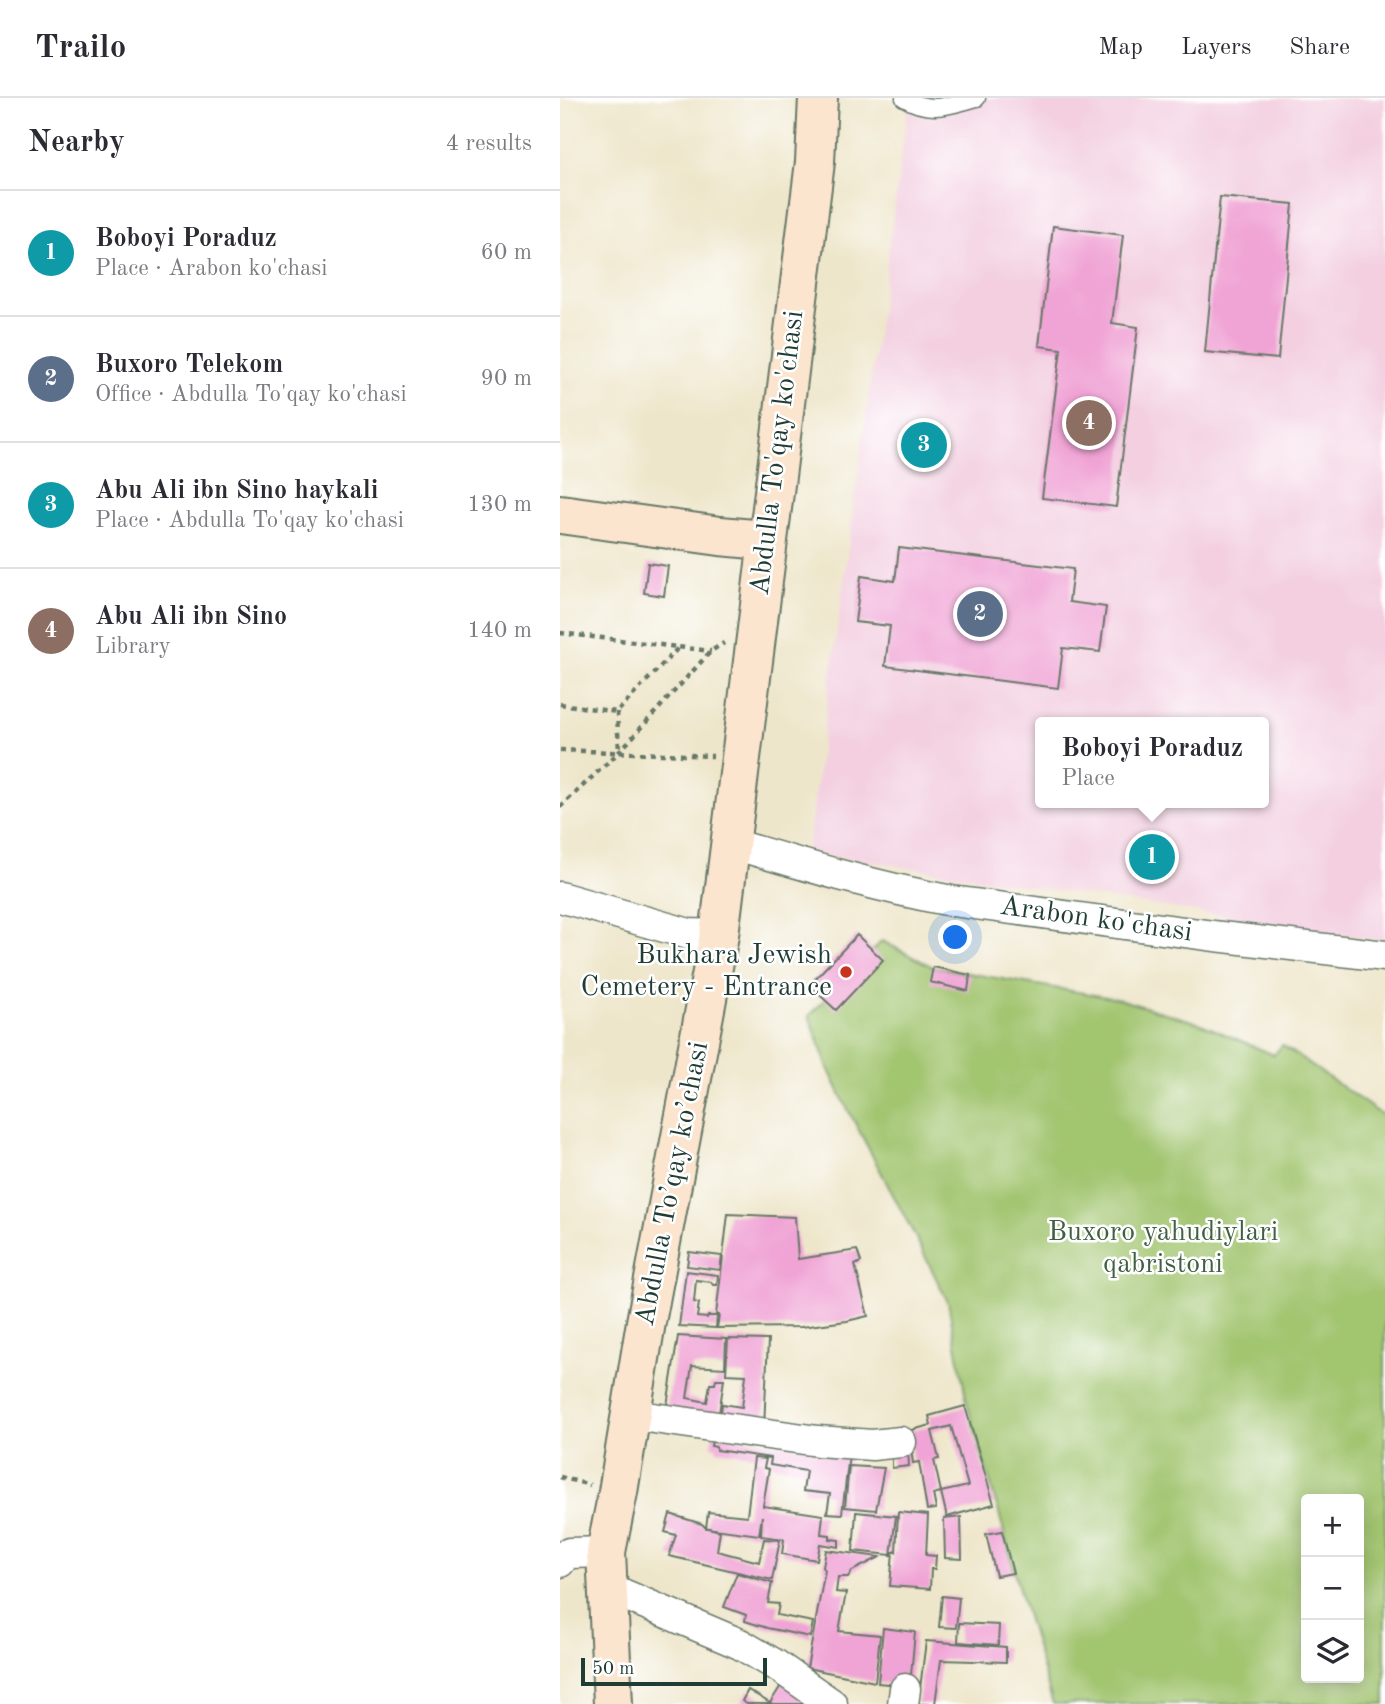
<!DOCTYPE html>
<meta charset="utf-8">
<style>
body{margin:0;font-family:"Old Standard TT",serif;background:#f2f2f3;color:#2b2b33}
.controls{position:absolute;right:21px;bottom:21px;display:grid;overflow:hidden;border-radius:7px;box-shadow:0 4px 18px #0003}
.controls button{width:63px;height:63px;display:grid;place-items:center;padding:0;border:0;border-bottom:2px solid #e1e1e2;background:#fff;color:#2b2b33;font:35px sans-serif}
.scale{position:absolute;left:21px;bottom:18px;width:186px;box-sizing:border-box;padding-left:7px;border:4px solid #1f3d34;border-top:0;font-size:19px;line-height:24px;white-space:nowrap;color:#1f3d34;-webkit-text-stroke:5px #fff;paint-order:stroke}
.you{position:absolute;left:396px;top:840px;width:24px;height:24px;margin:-18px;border:5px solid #fff;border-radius:50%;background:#1a73e8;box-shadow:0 0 0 10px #1a73e833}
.badge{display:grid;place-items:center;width:46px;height:46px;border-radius:50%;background:#c8321e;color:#fff;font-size:23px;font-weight:700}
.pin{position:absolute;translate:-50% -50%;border:4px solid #fff;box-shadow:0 2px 7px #0006}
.popup{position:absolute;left:475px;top:619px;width:234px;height:91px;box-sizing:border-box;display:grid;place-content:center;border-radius:7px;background:#fff;filter:drop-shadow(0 2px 5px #0005);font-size:23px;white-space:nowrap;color:#7c7c81}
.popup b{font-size:26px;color:#2b2b33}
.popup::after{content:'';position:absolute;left:50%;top:100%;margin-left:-14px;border:14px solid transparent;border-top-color:#fff}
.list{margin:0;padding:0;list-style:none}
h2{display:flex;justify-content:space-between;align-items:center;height:91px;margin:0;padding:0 28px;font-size:30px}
h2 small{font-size:23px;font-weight:400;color:#7c7c81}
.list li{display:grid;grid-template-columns:46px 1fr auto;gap:21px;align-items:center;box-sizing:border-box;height:126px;padding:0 28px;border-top:2px solid #e1e1e2}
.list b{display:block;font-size:26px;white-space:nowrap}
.list p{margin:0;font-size:23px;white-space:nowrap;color:#7c7c81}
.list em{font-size:23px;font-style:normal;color:#7c7c81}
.icon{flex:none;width:38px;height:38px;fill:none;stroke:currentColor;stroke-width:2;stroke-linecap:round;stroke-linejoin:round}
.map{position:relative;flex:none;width:825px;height:1606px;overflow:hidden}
header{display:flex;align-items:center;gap:42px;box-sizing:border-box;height:98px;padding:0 35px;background:#fff;border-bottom:2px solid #e1e1e2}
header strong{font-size:33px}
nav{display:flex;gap:38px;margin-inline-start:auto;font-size:24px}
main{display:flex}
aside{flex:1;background:#fff}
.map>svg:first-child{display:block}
.built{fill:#f3cfe0;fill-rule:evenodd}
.green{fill:#a2c56f;stroke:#608152;stroke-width:2;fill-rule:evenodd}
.building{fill:#f0a4d5}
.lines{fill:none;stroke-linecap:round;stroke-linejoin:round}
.lane-casing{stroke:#677868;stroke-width:19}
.street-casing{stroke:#677868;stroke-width:33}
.secondary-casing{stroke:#677868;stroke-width:42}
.path{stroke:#677868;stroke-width:4.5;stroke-dasharray:5 5;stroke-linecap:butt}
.lane{stroke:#fff;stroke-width:16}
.street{stroke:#fff;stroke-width:30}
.secondary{stroke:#fce5cf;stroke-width:38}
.poi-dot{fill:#c8321e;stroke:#fff;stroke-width:2.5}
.labels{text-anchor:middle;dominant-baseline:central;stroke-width:5;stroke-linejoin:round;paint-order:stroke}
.street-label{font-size:28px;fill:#1f3d34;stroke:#fff}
.poi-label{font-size:28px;fill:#1f3d34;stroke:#fff;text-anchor:end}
.park-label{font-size:28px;fill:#405f43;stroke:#fff}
</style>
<header>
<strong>Trailo</strong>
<nav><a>Map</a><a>Layers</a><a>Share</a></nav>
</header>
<main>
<aside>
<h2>Nearby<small>4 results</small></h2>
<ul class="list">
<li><span class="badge" style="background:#0f9aa8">1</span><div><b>Boboyi Poraduz</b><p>Place · Arabon ko'chasi</p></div><em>60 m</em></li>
<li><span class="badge" style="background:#5c6f8a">2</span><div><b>Buxoro Telekom</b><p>Office · Abdulla To'qay ko'chasi</p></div><em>90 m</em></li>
<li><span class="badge" style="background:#0f9aa8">3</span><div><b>Abu Ali ibn Sino haykali</b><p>Place · Abdulla To'qay ko'chasi</p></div><em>130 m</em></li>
<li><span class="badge" style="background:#8d6e63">4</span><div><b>Abu Ali ibn Sino</b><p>Library</p></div><em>140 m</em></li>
</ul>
</aside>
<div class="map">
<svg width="825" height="1606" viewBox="0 0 825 1606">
<rect width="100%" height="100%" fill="#fff"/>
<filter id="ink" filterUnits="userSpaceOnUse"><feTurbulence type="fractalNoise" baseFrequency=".0143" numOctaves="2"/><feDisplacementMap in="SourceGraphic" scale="14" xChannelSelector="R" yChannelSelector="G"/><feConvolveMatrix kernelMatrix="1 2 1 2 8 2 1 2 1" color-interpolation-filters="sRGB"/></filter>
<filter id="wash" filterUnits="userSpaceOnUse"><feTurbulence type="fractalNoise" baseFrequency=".00686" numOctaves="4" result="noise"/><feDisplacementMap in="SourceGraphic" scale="28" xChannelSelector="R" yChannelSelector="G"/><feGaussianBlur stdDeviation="1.57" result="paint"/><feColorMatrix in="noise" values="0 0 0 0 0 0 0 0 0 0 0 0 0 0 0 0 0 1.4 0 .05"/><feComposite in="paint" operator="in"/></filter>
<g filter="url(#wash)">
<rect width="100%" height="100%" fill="#eee6ca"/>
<path class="built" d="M349 0H825V843L247 754ZM480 624H704V705H480Z"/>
<path class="green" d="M322 843 373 869 558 901 639 925 714 957 722 947 825 1019V1606H493L460 1495 439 1415 407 1305 388 1204 356 1140 285 1006 268 970 249 918ZM746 1401H799V1580H746Z"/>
<g id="blocks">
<g class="building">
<path d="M660 99 733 106 718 261 645 254Z"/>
<path d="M493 128 563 137 552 225 578 229 556 409 482 400 501 251 479 248Z"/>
<path d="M339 450 513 471 509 504 546 509 540 554 503 550 498 590 325 568 330 528 295 524 301 478 335 483Z"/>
<path d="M88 465 108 468 104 498 84 495Z"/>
<path d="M297 837 323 862 276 912 249 887Z"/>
<path d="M373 869 410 877 408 893 370 884Z"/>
<path d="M168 1116 235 1119 238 1161 297 1152 301 1164 295 1167 308 1218 287 1223 241 1229 157 1230 159 1217H156Z"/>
<path d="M129 1154 162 1158 160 1172 127 1168Z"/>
<path d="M126 1173 158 1177 157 1187H153L151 1184 136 1182 134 1204 139 1205 137 1219 147 1220 148 1218H157L156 1230 119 1228Z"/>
<path d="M118 1238 166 1241 165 1270 132 1268 127 1300 147 1304 150 1286H155L156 1281H164L158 1323 106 1314Z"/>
<path d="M168 1241 208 1242 204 1329 160 1324 162 1306 182 1309 186 1277 166 1276Z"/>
<path d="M405 1308 434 1406 387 1419 381 1394 408 1388 391 1328 372 1333 379 1361 374 1362 381 1394 373 1396 376 1411 367 1412 359 1364 353 1365 351 1351 344 1334 371 1327 369 1318Z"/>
<path d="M153 1336 289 1356 282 1416 267 1415 270 1396 243 1393 246 1373 210 1367 211 1360 157 1352 156 1349 151 1348Z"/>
<path d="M348 1353 349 1368 332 1370V1354Z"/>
<path d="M194 1360 206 1361 204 1370 209 1371 203 1408 263 1417 261 1436 270 1437V1441L279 1442V1449L260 1446 257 1462 222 1456 224 1441 201 1438 202 1418 199 1437 146 1430 148 1414 187 1418Z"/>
<path d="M289 1368 324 1370 316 1412 285 1409Z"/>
<path d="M296 1414 336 1418 331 1457 293 1453Z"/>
<path d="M338 1414 368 1417 366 1457 376 1458 375 1471H371L370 1491 330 1488 333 1454H336Z"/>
<path d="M110 1416 142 1426 145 1429 160 1433 157 1453 199 1464 204 1441 220 1442 212 1482 109 1458 116 1437 105 1434Z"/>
<path d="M401 1419 402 1461 385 1460 384 1421Z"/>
<path d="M442 1433 453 1475 436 1478 426 1436Z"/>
<path d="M266 1452 320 1459 292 1473 288 1479H278L276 1494 286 1495 279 1533 320 1537 315 1584 247 1570 265 1472 263 1469Z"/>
<path d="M177 1475 212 1485 208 1505 219 1506 217 1517 253 1524 250 1539 207 1530 185 1523 186 1517 164 1509Z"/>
<path d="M382 1498 399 1500 396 1530 379 1529Z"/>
<path d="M399 1525 439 1527 438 1547 398 1544Z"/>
<path d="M323 1530 355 1534 350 1588 318 1585Z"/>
<path d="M366 1543 446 1549V1564L381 1562 375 1606H358Z"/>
<path d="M224 1583 247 1599 243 1606H187L182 1603 188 1592 210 1605Z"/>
</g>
</g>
</g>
<g filter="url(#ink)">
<use href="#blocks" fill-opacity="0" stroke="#677868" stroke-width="2"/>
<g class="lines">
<defs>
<path id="lane" d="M344 0C370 16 390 7 417 0"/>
<g id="street">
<path d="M170 745C243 767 316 789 392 803L654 838 825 858"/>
<path d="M0 799 129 836 159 837"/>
<path d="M72 1317 258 1343 312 1347 341 1344"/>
<path d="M0 1464 5 1457 10 1455 46 1454"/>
<path d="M46 1489 180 1546 216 1567 272 1606"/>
<path d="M343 1606 345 1591"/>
</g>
<g id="secondary">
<path d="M0 416 160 438 193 441 208 440"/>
<path d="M53 1606 46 1454 58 1394 86 1224 159 837 255 64 258 0"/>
</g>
</defs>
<use href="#lane" class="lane-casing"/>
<use href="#street" class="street-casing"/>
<use href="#secondary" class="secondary-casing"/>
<g class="path">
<path d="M0 535 151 553"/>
<path d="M0 606 57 614 119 549"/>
<path d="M57 614 59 654"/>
<path d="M0 652 153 658"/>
<path d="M0 709 59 654 151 553 164 545"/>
<path d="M0 1379 30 1387"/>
</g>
<use href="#lane" class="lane"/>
<use href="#street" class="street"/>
<use href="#secondary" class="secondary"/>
</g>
</g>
<circle class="poi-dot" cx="286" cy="874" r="7"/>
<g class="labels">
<g class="street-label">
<text transform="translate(218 355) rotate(-83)">Abdulla To'qay ko'chasi</text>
<text transform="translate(536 822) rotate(8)">Arabon ko'chasi</text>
<text transform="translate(113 1086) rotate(-79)">Abdulla To’qay ko’chasi</text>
</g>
<g class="poi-label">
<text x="272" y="858">Bukhara Jewish<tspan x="272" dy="32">Cemetery - Entrance</tspan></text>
</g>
<g class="park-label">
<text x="603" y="1135">Buxoro yahudiylari<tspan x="603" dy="32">qabristoni</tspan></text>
</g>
</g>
</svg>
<div class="controls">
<button>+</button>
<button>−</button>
<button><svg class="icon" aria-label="layers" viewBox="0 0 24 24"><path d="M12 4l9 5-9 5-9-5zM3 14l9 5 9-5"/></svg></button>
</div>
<div class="scale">50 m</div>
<div class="you"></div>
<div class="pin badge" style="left:592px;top:759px;background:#0f9aa8">1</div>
<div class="popup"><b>Boboyi Poraduz</b>Place</div>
<div class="pin badge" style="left:420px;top:516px;background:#5c6f8a">2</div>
<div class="pin badge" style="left:364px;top:347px;background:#0f9aa8">3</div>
<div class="pin badge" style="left:529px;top:325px;background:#8d6e63">4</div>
</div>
</main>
